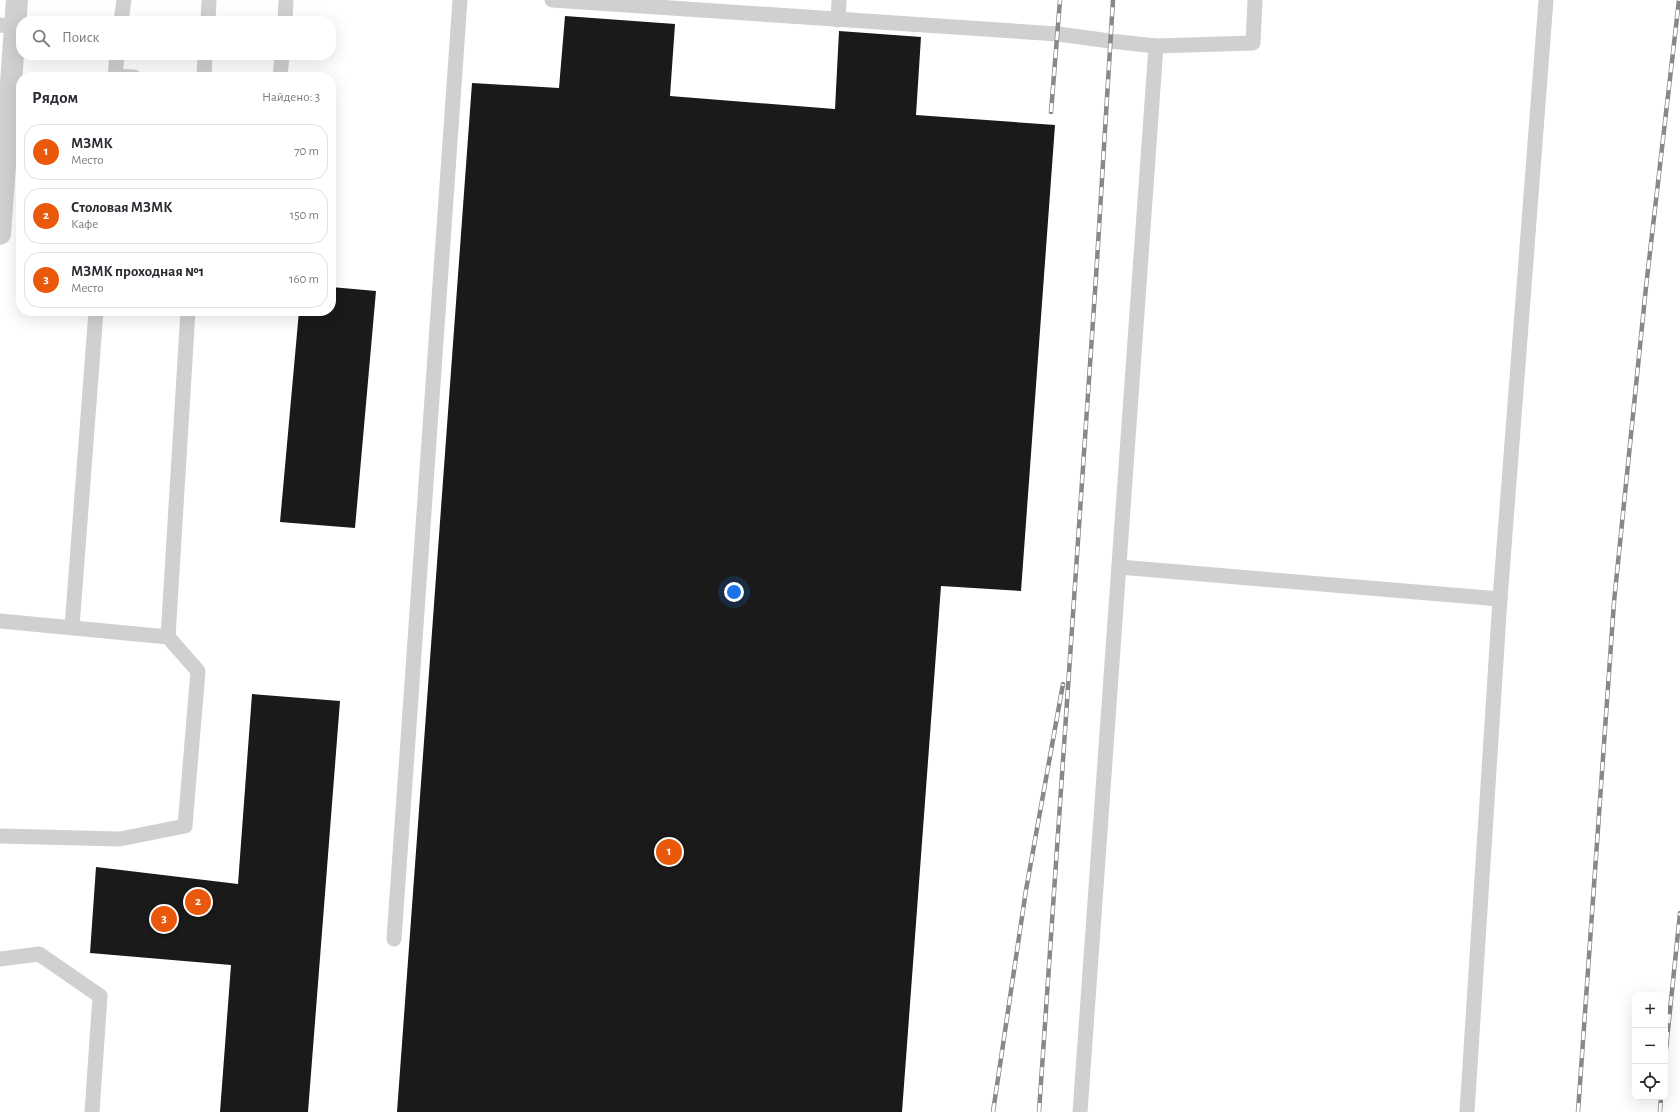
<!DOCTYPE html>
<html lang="ru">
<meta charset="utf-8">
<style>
body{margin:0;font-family:"Alegreya Sans",sans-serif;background:#f2f2f3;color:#2b2b33}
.controls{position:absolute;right:12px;bottom:12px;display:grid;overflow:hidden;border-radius:8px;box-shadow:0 4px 16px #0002}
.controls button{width:36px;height:36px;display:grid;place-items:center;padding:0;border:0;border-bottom:1px solid #e1e1e2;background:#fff;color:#2b2b33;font:20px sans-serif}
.you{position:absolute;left:734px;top:592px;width:14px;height:14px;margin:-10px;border:3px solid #fff;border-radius:50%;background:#1a73e8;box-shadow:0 0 0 6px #1a73e833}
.badge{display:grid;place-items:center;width:26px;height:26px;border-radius:50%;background:#ea580c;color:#fff;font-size:13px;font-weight:700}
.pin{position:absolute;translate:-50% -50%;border:2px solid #fff;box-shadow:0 1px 4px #0006}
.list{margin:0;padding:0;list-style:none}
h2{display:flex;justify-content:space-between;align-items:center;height:52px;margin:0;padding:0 16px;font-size:17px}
h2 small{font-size:13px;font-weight:400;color:#7c7c81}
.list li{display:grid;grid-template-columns:26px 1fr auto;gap:12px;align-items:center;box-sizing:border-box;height:56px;margin:0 8px 8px;padding:0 8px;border:1px solid #e1e1e2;border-radius:16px}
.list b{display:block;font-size:15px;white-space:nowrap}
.list p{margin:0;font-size:13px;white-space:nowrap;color:#7c7c81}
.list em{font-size:13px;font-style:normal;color:#7c7c81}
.icon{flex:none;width:22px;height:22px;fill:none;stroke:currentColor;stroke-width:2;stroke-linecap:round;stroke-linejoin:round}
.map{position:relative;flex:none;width:1680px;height:1112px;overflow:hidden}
.search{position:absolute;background:#fff;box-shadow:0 4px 16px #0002;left:16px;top:16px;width:320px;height:44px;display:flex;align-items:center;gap:10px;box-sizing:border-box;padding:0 14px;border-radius:16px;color:#7c7c81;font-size:15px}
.panel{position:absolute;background:#fff;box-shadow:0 4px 16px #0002;left:16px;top:72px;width:320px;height:244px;border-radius:16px}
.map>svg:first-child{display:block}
.building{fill:#1a1a1a}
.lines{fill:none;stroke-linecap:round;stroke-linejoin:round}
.lane{stroke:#d0d0d0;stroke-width:15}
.street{stroke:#d0d0d0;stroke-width:22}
.rail-casing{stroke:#888;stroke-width:4.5}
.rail{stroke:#fff;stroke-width:3;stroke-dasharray:9;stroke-linecap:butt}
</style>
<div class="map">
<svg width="1680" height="1112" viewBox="0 0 1680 1112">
<rect width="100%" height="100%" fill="#fff"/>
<g class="building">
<path d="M565 16 675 24 670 96 835 109 839 31 921 37 916 115 1055 125 1021 591 941 586 902 1112H397L472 83 559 88Z"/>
<path d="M331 287 376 291 355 528 280 522 299 311H331Z"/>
<path d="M252 694 340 701 308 1112H220L231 965 90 953 96 867 238 884Z"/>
</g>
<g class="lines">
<g class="lane">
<path d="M552 0 1058 34 1110 41 1156 46 1080 1112"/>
<path d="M838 20 839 0"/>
<path d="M121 21 124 0"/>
<path d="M208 21 209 0"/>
<path d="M285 21 286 0"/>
<path d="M0 25 14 27"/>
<path d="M1156 46 1253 43 1255 0"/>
<path d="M115 76 134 77"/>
<path d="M115 77 117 55"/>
<path d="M204 77 205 55"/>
<path d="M280 77 282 55"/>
<path d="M1119 567 1500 599"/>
<path d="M0 621 168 637 198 671 185 826 120 839 0 836"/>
<path d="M72 627 96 311"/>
<path d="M168 637 188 311"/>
<path d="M394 939 460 0"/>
<path d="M0 959 39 954 100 996 92 1112"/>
<path d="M1467 1112 1500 599 1546 0"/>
</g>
<path class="street" d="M0 234 17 0"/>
<defs>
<g id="rail">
<path d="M1051 112 1060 0"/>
<path d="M1665 1059 1680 913"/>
<path d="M993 1112 1026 890 1063 684"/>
<path d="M1039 1112 1096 277 1113 0"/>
<path d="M1578 1112 1614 602 1646 287 1679 0"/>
<path d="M1660 1112 1661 1097"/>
</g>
</defs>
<use href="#rail" class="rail-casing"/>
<use href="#rail" class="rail"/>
</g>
</svg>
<div class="controls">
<button>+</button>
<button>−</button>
<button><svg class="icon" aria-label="locate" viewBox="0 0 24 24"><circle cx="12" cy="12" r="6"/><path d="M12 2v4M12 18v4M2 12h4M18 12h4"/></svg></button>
</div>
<div class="you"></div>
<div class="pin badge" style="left:669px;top:852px">1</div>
<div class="pin badge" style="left:198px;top:902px">2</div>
<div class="pin badge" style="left:164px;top:919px">3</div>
<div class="search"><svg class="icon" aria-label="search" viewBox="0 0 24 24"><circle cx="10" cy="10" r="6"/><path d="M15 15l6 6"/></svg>Поиск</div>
<section class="panel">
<h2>Рядом<small>Найдено: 3</small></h2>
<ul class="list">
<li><span class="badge">1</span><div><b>МЗМК</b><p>Место</p></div><em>70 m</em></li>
<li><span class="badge">2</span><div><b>Столовая МЗМК</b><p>Кафе</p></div><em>150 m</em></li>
<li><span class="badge">3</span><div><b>МЗМК проходная №1</b><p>Место</p></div><em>160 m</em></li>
</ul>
</section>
</div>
